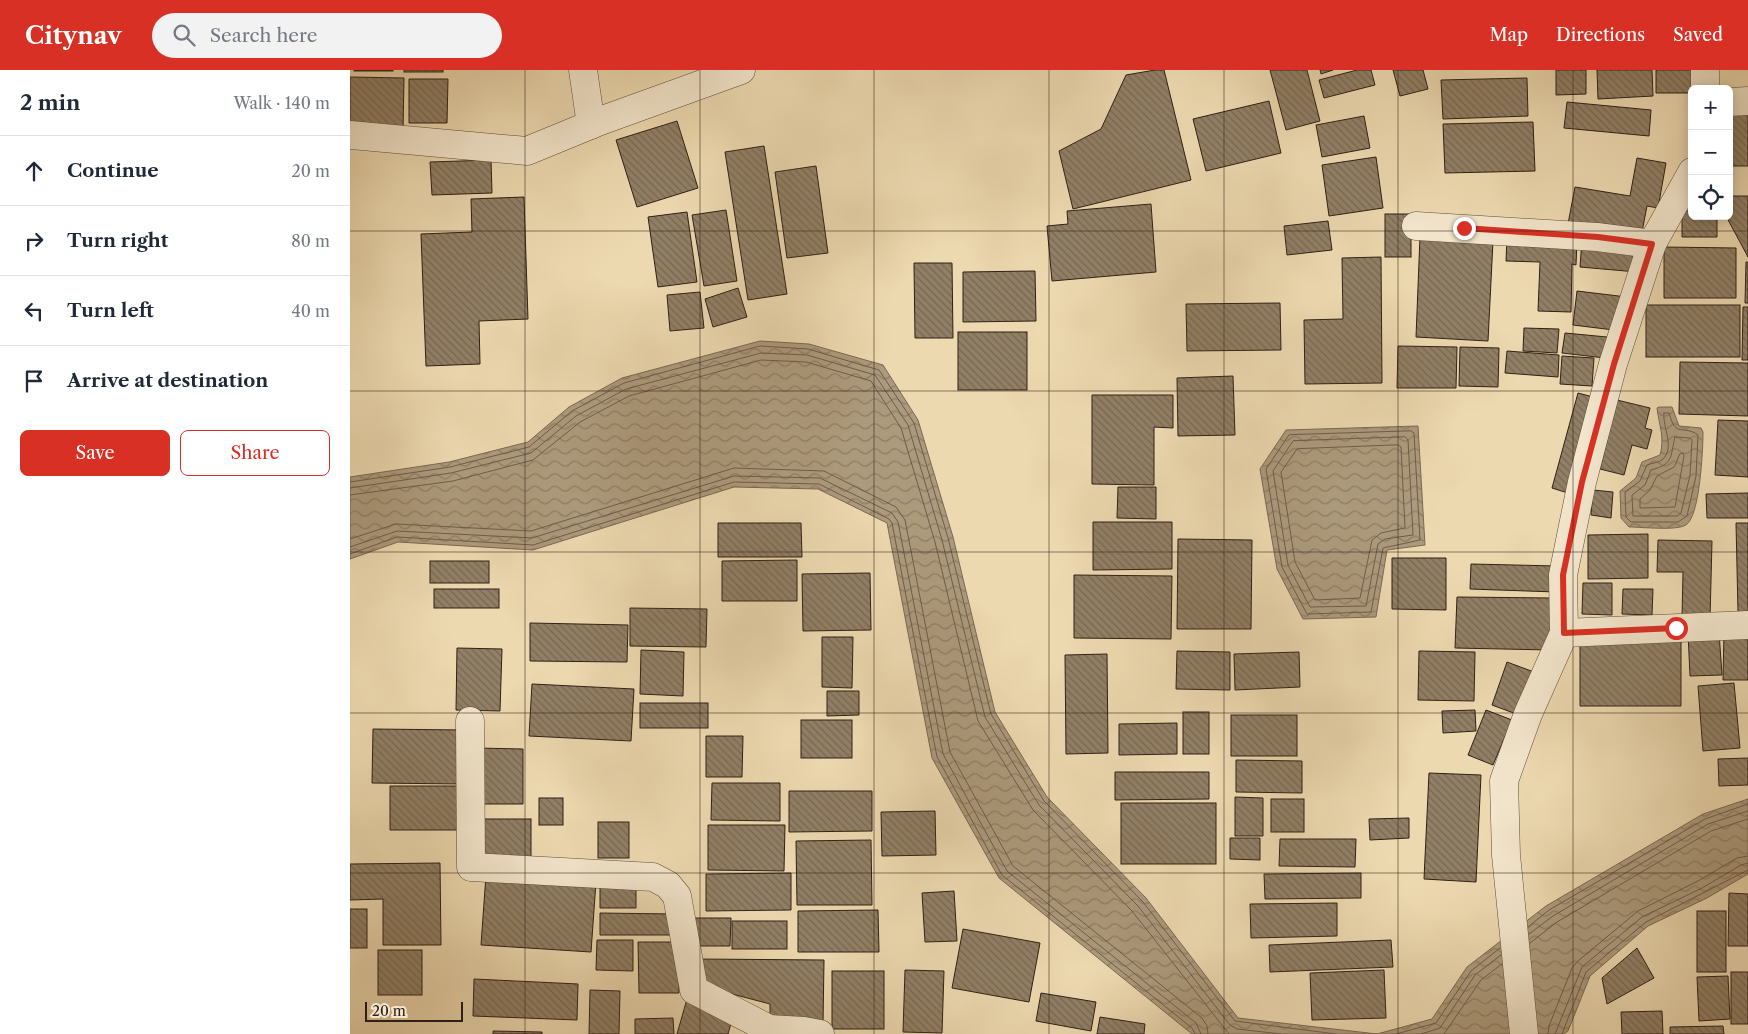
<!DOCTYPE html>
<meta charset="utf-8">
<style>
body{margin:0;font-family:"Libre Caslon Text",serif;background:#f2f2f3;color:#1f2937}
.controls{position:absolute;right:15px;top:15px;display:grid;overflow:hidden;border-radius:8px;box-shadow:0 2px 12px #0003}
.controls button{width:45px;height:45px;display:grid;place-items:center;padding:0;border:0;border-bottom:1px solid #e0e1e3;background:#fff;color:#1f2937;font:25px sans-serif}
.scale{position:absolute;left:15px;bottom:12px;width:98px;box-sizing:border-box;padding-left:5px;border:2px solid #2e2016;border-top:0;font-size:14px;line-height:18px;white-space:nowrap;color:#2e2016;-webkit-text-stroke:4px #f3e6cc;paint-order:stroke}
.stop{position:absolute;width:15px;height:15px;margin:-11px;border:4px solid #d93025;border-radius:50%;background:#fff}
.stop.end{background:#d93025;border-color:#fff;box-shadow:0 1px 5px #0008}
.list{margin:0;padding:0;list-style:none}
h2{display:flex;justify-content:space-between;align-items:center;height:65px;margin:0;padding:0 20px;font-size:21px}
h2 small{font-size:16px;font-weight:400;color:#747a83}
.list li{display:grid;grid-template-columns:32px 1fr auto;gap:15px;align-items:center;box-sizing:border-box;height:70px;padding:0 20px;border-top:1px solid #e0e1e3}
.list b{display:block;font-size:19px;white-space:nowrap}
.list em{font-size:16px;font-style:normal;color:#747a83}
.actions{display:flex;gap:10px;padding:15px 20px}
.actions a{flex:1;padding:11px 0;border:1px solid #d93025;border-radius:8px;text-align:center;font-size:18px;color:#d93025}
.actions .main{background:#d93025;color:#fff}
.icon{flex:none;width:28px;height:28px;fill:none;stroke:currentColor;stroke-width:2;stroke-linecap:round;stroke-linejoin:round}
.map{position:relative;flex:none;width:1398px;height:964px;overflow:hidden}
header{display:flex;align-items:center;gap:30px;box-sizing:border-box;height:70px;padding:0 25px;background:#d93025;color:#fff}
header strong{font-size:24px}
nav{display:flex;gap:28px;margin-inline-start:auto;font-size:18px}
.search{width:350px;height:45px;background:#f2f2f3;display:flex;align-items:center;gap:12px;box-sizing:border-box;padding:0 18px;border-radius:28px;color:#747a83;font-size:19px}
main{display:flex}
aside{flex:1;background:#fff}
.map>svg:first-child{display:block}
.water{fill:url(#water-waves);stroke:#7a6953}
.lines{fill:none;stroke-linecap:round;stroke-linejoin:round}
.shore{stroke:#6d5d49;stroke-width:1}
.building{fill:url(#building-back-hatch);stroke:#2e2016}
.street-casing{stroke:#5e4e3c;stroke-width:29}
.street{stroke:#f3e6cc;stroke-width:28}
.route{stroke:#d93025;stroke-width:6}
.grid{fill:none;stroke:#2e2016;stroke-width:1;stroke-opacity:0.55}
</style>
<header>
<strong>Citynav</strong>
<div class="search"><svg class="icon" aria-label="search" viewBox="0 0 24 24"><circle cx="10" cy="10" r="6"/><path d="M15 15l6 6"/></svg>Search here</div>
<nav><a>Map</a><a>Directions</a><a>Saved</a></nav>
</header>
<main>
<aside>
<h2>2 min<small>Walk · 140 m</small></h2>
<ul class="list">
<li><svg class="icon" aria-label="ahead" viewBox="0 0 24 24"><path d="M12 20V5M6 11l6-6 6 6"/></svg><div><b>Continue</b></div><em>20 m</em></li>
<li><svg class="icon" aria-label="right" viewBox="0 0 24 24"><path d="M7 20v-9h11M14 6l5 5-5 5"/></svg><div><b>Turn right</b></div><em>80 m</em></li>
<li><svg class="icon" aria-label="left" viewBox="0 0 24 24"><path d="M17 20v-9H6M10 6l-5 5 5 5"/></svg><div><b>Turn left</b></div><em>40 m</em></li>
<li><svg class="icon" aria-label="arrive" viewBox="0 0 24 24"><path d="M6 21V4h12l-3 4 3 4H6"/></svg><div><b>Arrive at destination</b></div></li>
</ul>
<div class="actions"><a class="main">Save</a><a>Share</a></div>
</aside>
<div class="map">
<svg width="1398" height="964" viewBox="0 0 1398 964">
<defs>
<pattern id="water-waves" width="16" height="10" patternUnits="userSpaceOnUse" patternTransform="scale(1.25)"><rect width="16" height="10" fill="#ac9a7c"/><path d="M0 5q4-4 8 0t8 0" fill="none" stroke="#8c7d65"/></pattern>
<pattern id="building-back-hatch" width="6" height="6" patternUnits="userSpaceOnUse" patternTransform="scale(1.25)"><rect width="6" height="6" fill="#918066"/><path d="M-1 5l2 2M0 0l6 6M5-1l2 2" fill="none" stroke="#776853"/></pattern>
</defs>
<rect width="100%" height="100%" fill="#edd9b0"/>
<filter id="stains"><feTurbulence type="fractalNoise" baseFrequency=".004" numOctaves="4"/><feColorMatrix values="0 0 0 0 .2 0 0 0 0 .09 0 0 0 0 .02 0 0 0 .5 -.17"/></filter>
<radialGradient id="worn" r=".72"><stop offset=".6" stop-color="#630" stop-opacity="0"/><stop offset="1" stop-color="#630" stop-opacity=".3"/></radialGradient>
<g class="water">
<path d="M410 271 459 274 533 295 568 350 603 467 645 642 697 727 796 828 888 948 1027 964 1082 949 1117 897 1196 836 1353 744 1398 729V804L1357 828 1298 856 1240 906 1218 961 1213 964H842L649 808 582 688 537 453 468 419 384 417 183 480 48 472 0 489V407L99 392 178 372 219 337 272 308Z"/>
<path d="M1309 337H1322L1329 356 1351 358 1353 362C1353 379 1350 446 1336 455 1326 461 1292 457 1279 457L1271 448 1270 421 1286 408 1292 392 1310 385C1315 368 1309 355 1307 338Z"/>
<path d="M1068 356 1075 475 1037 480 1026 547 953 549 927 499 910 399 936 360Z"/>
</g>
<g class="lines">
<g class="shore">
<path d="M1314 343H1319C1326 369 1333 354 1348 365L1346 406 1337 446 1328 452H1281L1276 447 1275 422 1290 411 1297 395C1301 393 1308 393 1312 390 1326 378 1312 357 1314 343Z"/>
<path d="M1061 361 1064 363 1070 470 1033 478 1021 542 957 544 932 497 916 399 939 365Z"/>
<path d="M1055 367 1058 370 1063 465 1035 469 1028 474 1016 536 960 537 938 495 923 401 943 371Z"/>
<path d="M1325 367 1340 368 1342 370 1340 405 1331 443 1327 446H1283L1282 425 1295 415 1301 400C1324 394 1320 387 1325 367Z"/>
<path d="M1048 375 1051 377 1055 458 1031 463 1022 470 1010 528 965 530 945 492 931 402 947 379Z"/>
<path d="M1330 384 1333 383 1334 386 1325 437 1290 438V429L1300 420 1307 406 1324 397Z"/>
<path d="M0 412 100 397 179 377 222 341 274 313 410 276 458 279 529 300 564 353 598 468 641 644 694 731 793 832 885 951 986 964"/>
<path d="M0 418 101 403 181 383 226 346 276 319 411 283 457 285 525 305 558 355 592 470 635 647 689 735 788 836 880 955 887 959 931 964"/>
<path d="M0 425 103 411 183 390 230 352 279 326 411 290 456 292 521 311 551 358 585 472 628 651 683 740 782 841 879 964"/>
<path d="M0 469 46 454 181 461 384 398 474 401 546 437 555 450 600 682 663 796 852 948 857 956 858 964"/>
<path d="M0 477 47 461 182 468 384 406 470 408 542 443 548 452 593 684 657 801 846 953 851 964"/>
<path d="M0 484 47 467 183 475 384 412 469 414 539 449 542 453 587 687 652 805 842 958 845 964"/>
<path d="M1178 857 1199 840 1355 749 1398 734"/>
<path d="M1179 864 1203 846 1358 754 1398 741"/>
<path d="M1180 873 1207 852 1361 761 1398 749"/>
<path d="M1046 964 1086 953 1121 901 1150 878"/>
<path d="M1071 964 1090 958 1125 905 1151 885"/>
<path d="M1094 964 1131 910 1152 894"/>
<path d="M1198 964 1199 956 1222 898 1228 891 1288 841 1348 811 1387 788 1398 786"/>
<path d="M1205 964 1232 897 1292 847 1352 818 1391 795 1398 793"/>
<path d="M1212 964 1236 902 1296 852 1398 800"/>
</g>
</g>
<g class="building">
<rect x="4" y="0" width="39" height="1"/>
<rect x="54" y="0" width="39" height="2"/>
<path d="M805 0H814L841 110 723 139 709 81 751 59 776 5Z"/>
<path d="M920 0H957L970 51 936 60Z"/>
<path d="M970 0H983L971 4Z"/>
<path d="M1007 0H1021L1025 15 974 28 969 10Z"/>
<path d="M1043 0H1073L1078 19 1050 26Z"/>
<path d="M1206 0H1236V24L1206 25Z"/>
<path d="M1247 0H1302L1303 26 1248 29Z"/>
<path d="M1306 0H1346L1342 23H1306Z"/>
<path d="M0 7 54 8 53 61 0 60Z"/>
<path d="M1177 8 1178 46 1093 49 1091 10Z"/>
<path d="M59 9H98L97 53H59Z"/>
<path d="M919 31 931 83 856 101 843 49Z"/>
<path d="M1217 32 1301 40 1299 66 1214 58Z"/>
<rect x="1379" y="40" width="19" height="56"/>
<path d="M1014 46 1020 78 972 87 966 55Z"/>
<path d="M327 51 348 118 287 137 266 70Z"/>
<path d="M1183 52 1185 101 1095 103 1093 54Z"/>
<path d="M414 76 437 224 398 230 375 82Z"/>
<path d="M1026 87 1033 138 979 146 972 95Z"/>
<path d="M1287 88 1316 93 1308 138 1297 136 1291 167 1218 154 1225 117 1280 126Z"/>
<path d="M141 90 142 123 82 125 80 92Z"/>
<path d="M466 96 478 183 437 188 425 102Z"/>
<path d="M1379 126H1398V187L1376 146H1379Z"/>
<path d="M174 127 178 249 129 251 130 294 76 296 71 164 122 162 121 129Z"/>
<path d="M801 134 806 202 702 211 697 156 718 154 717 141Z"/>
<path d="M376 140 387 211 354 216 342 145Z"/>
<path d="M1332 141H1342V146H1367V167H1332Z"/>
<path d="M337 142 347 212 308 217 298 147Z"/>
<rect x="1035" y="144" width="26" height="43"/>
<path d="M978 151 982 180 937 185 934 156Z"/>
<path d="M1070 167 1143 171 1138 271 1066 267Z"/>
<path d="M1157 168 1227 171 1226 195 1222 194 1221 242 1188 241 1190 192 1156 191Z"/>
<path d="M1232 170 1289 175 1287 202 1230 197Z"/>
<path d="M1314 177 1386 178V228H1314Z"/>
<path d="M1031 187 1032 313 955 314 954 250 993 249 992 188Z"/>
<path d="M1396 192H1398V233H1395Z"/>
<path d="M564 193H602L603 268H565Z"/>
<path d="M685 201 686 251 613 252V202Z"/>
<path d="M388 218 397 247 363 257 355 229Z"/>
<path d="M1227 221 1277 227 1272 261 1223 255Z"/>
<path d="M350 222 354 258 320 261 317 225Z"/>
<path d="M930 233 931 280 837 281 836 234Z"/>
<rect x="1296" y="235" width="94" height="52"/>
<path d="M1393 237H1398V290H1392Z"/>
<path d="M1174 258 1209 259 1207 283 1173 281Z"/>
<rect x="608" y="262" width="69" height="58"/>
<path d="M1215 263 1257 267 1255 288 1212 283Z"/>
<path d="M1048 276 1107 277 1106 318H1047Z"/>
<path d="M1110 277 1149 278 1148 317 1109 316Z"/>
<path d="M1157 281 1209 285 1208 307 1155 303Z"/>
<path d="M1212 286 1244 288 1242 316 1210 314Z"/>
<path d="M1330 292 1398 293V346L1329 344Z"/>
<path d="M883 306 885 365 828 366 827 308Z"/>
<path d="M1228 323 1247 328 1221 424 1202 418Z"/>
<path d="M742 325H823V358L804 357V415L742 414Z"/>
<path d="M1267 330 1300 338 1295 358 1302 360 1297 379 1282 375 1274 405 1250 399Z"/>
<path d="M1368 350 1398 351V407L1365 405Z"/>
<path d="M768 417H806V449L767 448Z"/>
<path d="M1243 420 1263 422 1261 448 1241 445Z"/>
<path d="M1398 423V448H1357L1356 424Z"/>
<path d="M743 452H822V499L743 500Z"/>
<path d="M368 453H451L452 487H368Z"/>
<path d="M1386 453H1398V542H1388Z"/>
<path d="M1298 464V508L1238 509V465Z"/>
<path d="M828 469 902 470 901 559H827Z"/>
<path d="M1308 470 1362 471 1360 549 1332 548 1333 502H1307Z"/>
<path d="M1042 488H1096V540L1042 539Z"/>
<path d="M447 490V531H372V491Z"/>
<rect x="80" y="491" width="59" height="22"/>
<path d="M1121 494 1207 496 1206 522 1120 519Z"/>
<path d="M520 503 521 560 453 561 452 504Z"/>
<path d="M724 505 822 506 821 569 724 568Z"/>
<path d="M1233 513H1262V545L1232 544Z"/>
<rect x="84" y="519" width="65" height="19"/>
<path d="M1273 519H1303L1302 545 1272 544Z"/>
<path d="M1107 527 1201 528 1200 580 1105 578Z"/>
<path d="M280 538 357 539 356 577 280 576Z"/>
<path d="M180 553 278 555 277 592 180 591Z"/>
<path d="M1369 562 1372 605 1340 606 1338 563Z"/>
<path d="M1374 562H1398V610H1373Z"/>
<path d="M472 567H503L502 618 472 617Z"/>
<path d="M1331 570V636H1230V571Z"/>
<path d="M107 578 152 579 150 641 106 640Z"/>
<path d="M291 580 334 582 333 626 290 624Z"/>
<path d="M827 581 880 582V620L826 619Z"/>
<path d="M1069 581 1125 582 1124 631 1068 630Z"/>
<path d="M949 582 950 617 885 620 884 584Z"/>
<path d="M757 584 758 683 716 684 715 585Z"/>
<path d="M1157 592 1184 602 1169 645 1142 635Z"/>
<path d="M1384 613 1390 678 1353 681 1348 616Z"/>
<path d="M182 614 284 619 281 671 179 666Z"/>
<path d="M477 621H509V645L477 646Z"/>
<rect x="290" y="633" width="68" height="25"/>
<path d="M1125 640 1126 661 1093 663 1092 641Z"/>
<path d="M1136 640 1162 650 1143 695 1118 685Z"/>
<rect x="833" y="642" width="26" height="42"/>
<rect x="881" y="645" width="66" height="41"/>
<rect x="451" y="650" width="51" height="38"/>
<path d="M827 653V684L769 685V654Z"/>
<path d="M23 659 114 660 113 714 22 713Z"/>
<path d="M356 666H393L392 707H356Z"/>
<path d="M126 678 173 679V734H125Z"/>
<path d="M1398 688V715L1369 716 1368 689Z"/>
<path d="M886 690 952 691V723L886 722Z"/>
<path d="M765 702H859V729L765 730Z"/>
<path d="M1079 703 1131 705 1126 812 1074 809Z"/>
<path d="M362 713H430V751L361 750Z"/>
<path d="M40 716H114L113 760H40Z"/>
<path d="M439 721H522V761L439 762Z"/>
<path d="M885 727 913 728V766H885Z"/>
<rect x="189" y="728" width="24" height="27"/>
<rect x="921" y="729" width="33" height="33"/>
<rect x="771" y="733" width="95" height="61"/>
<path d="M585 741 586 785 532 786 531 742Z"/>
<path d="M1059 748V768L1020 770 1019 749Z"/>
<rect x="132" y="749" width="49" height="40"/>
<rect x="248" y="752" width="31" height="36"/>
<path d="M358 755H435L434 801 358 800Z"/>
<path d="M880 768H910V790L880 789Z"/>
<path d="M930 769H1006L1005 797 929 796Z"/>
<path d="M521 770 522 835H447L446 771Z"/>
<path d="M90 793 91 875H33V829L0 830V794Z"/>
<path d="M441 803V840L356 841V804Z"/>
<path d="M1011 803V828L915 829 914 804Z"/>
<path d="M136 805 246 812 241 882 131 875Z"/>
<path d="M250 817 286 818V838H250Z"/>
<path d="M604 821 607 871 575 872 572 823Z"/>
<path d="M1379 823 1398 824V876H1378Z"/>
<path d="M987 833V866L901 868 900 834Z"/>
<rect x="0" y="839" width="17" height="39"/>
<path d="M528 840 529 882H448V841Z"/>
<rect x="1347" y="841" width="29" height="61"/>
<path d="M250 843 324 844V865H250Z"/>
<path d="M338 848H381L380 876H338Z"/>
<rect x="382" y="851" width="55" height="28"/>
<path d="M613 859 690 873 679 932 602 918Z"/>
<path d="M247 870H283V901L246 900Z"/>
<path d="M1041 870 1043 897 920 902 919 875Z"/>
<path d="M288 872H329V923H289Z"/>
<path d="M1287 878 1304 908 1257 934 1252 908Z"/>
<rect x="28" y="880" width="44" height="45"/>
<path d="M347 889 474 890 473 954H420V934L348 915Z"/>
<path d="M555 900 594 901 592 963 553 962Z"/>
<path d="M1034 900 1036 948 962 950 960 903Z"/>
<rect x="482" y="901" width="52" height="58"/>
<rect x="1381" y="902" width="17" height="52"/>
<path d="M1378 906 1380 949 1349 951 1347 907Z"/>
<path d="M124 909 228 914 227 950 123 946Z"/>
<path d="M240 920 270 921 269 964H239Z"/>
<path d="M691 923 746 932 741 961 686 951Z"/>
<path d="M337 929 384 943 378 964H327Z"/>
<path d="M1312 941 1313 964H1272L1271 942Z"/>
<path d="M750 947 795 954 794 964H747Z"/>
<path d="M323 948 324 964H285V949Z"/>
<path d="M1373 956 1374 964H1320V957Z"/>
<path d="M143 961 192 962V964H143Z"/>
</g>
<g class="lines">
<defs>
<g id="street">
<path d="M233 0 241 55"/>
<path d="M1355 19V0"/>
<path d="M1379 32 1398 31"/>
<path d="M0 65 177 81 250 51 391 0"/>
<path d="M1066 156 1247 167 1302 174"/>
<path d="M1214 563 1398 555"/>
<path d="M120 651 121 797 303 807 318 815 327 826 344 920 419 959 454 961 470 964"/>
<path d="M1174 964 1156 785 1154 711 1178 644 1214 563 1213 505 1232 412 1263 294 1302 174 1342 102"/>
</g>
</defs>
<use href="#street" class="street-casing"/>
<use href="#street" class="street"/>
</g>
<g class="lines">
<path class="route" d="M1114 158 1248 167 1302 174 1264 294 1232 412 1213 505 1214 563 1326 558"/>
</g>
<path class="grid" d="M175 0V964M350 0V964M524 0V964M699 0V964M874 0V964M1048 0V964M1223 0V964M0 161H1398M0 321H1398M0 482H1398M0 643H1398M0 803H1398"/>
<rect width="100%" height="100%" filter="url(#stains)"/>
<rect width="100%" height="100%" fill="url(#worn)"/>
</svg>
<div class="controls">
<button>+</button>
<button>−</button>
<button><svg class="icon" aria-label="locate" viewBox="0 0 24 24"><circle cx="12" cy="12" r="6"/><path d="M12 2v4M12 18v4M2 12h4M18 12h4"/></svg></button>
</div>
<div class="scale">20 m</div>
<div class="stop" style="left:1326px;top:558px"></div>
<div class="stop end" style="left:1114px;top:158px"></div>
</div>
</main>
